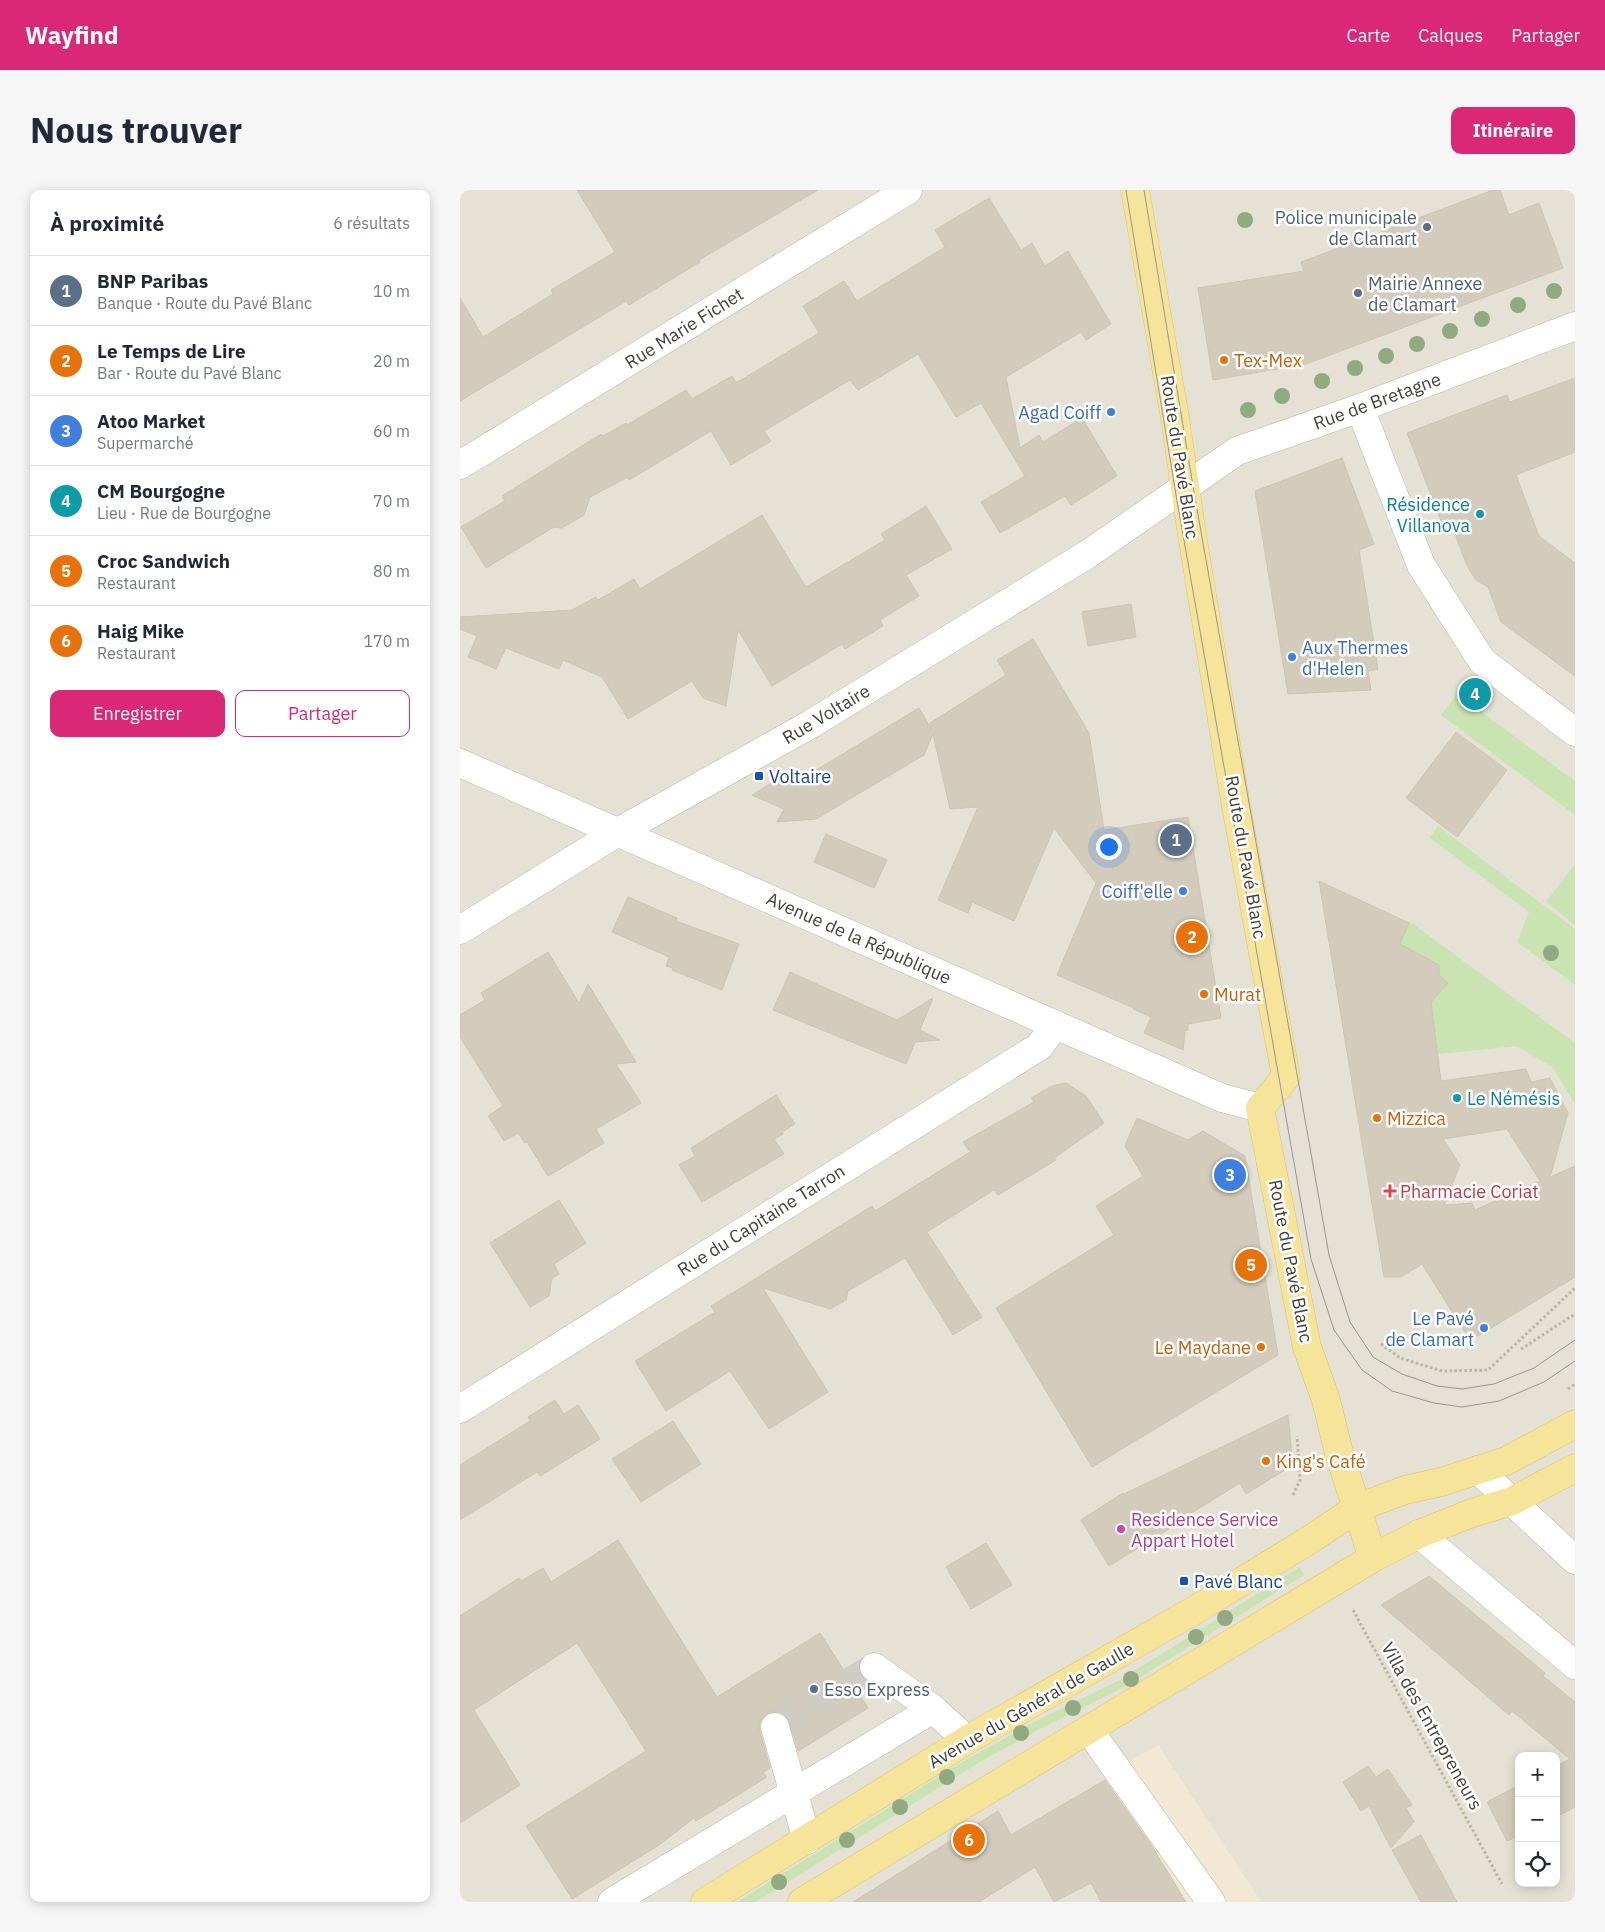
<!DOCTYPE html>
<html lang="fr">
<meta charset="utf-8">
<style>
body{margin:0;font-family:"IBM Plex Sans",sans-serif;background:#f6f6f7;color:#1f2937}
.controls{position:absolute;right:15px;bottom:15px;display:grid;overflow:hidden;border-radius:10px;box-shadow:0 2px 12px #0003}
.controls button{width:45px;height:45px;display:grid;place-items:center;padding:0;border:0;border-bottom:1px solid #e0e1e3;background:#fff;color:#1f2937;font:25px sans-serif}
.you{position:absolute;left:648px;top:656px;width:18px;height:18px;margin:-12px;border:4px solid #fff;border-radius:50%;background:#1a73e8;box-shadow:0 0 0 8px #1a73e833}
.badge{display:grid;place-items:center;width:32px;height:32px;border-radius:50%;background:#db2777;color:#fff;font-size:16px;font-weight:700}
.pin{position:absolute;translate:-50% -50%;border:2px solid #fff;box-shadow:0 1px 5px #0006}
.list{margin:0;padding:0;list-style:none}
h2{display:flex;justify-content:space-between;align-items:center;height:65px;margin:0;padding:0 20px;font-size:21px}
h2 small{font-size:16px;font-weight:400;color:#747a83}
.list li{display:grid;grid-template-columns:32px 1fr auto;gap:15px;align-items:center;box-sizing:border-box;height:70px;padding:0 20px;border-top:1px solid #e0e1e3}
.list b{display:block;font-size:19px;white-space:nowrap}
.list p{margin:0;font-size:16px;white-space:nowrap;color:#747a83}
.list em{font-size:16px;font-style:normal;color:#747a83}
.actions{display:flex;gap:10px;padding:15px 20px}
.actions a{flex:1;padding:11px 0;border:1px solid #db2777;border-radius:10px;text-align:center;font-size:18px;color:#db2777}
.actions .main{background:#db2777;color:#fff}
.icon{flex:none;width:28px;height:28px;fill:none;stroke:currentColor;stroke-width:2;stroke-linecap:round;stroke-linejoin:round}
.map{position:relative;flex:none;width:1115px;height:1712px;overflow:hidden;border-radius:10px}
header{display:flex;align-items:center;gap:30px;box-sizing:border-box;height:70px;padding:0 25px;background:#db2777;color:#fff}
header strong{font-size:24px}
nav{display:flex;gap:28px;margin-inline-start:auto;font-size:18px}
.intro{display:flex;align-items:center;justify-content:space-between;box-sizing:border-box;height:120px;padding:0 30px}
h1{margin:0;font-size:35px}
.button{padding:12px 22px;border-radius:10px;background:#db2777;color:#fff;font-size:18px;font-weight:700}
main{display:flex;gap:30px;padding:0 30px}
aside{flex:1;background:#fff;border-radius:10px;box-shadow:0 2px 12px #0003}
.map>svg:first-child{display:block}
.residential{fill:#e5e2d5;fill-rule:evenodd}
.commercial{fill:#f3e8d3}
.green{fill:#c9e3b2}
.building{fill:#d3ccbd;stroke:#cdc4b1;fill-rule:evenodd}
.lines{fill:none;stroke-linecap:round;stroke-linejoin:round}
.minor-tunnel{stroke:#cfccc4;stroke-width:28;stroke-dasharray:28 14;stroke-linecap:butt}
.minor-casing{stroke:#bdb8aa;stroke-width:29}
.major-casing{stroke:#dbc26c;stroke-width:29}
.path{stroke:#bdb49c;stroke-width:3;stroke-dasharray:2.5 2.5;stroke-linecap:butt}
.minor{stroke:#fff;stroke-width:28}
.major{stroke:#f7e49b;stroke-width:28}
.tram{stroke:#959595;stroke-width:1}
.tree{fill:#91aa81}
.service-dot{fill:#5c6f8a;stroke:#fff;stroke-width:2}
.food-dot{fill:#e8710a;stroke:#fff;stroke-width:2}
.shop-dot{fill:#3f7fe0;stroke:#fff;stroke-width:2}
.culture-dot{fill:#0f9aa8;stroke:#fff;stroke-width:2}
.transit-dot{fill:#1a4fb4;stroke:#fff;stroke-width:2}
.health-dot{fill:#e0444e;stroke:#fff;stroke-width:2}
.hotel-dot{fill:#d1479c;stroke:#fff;stroke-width:2}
.labels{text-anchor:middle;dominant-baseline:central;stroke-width:5;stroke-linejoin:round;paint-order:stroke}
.service-label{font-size:18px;fill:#4e5e75;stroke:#fff;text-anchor:start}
.street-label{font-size:18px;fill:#444036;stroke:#fff}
.food-label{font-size:18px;fill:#c56008;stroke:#fff;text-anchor:start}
.shop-label{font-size:18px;fill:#366cbe;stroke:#fff;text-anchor:end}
.culture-label{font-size:18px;fill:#0d838f;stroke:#fff;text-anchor:end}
.transit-label{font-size:18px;fill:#164399;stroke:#fff;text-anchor:start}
.health-label{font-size:18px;fill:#be3a42;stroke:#fff;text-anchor:start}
.hotel-label{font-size:18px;fill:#b23c85;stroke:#fff;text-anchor:start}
</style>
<header>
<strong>Wayfind</strong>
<nav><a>Carte</a><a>Calques</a><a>Partager</a></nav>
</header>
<div class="intro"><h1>Nous trouver</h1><a class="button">Itinéraire</a></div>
<main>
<aside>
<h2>À proximité<small>6 résultats</small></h2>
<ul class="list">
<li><span class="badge" style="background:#5c6f8a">1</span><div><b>BNP Paribas</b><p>Banque · Route du Pavé Blanc</p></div><em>10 m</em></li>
<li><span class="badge" style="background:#e8710a">2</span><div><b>Le Temps de Lire</b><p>Bar · Route du Pavé Blanc</p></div><em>20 m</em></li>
<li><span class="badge" style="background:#3f7fe0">3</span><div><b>Atoo Market</b><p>Supermarché</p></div><em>60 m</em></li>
<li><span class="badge" style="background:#0f9aa8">4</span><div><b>CM Bourgogne</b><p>Lieu · Rue de Bourgogne</p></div><em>70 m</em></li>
<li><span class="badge" style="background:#e8710a">5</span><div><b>Croc Sandwich</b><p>Restaurant</p></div><em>80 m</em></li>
<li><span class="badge" style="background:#e8710a">6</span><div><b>Haig Mike</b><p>Restaurant</p></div><em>170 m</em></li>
</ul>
<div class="actions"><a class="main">Enregistrer</a><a>Partager</a></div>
</aside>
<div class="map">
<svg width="1115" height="1712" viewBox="0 0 1115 1712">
<rect width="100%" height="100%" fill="#f2efe7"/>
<path class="residential" d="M0 0H1115V1712H801L698 1555 718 1712H0ZM1059 1566H1096V1693H1059Z"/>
<path class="commercial" d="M698 1555 801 1712H718L644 1586Z"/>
<g class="green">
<path d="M997 504 1115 591V625L981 525Z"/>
<path d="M978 636 1115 739V795L1057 752 1069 722 970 648Z"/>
<path d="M1115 674V735L1086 712Z"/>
<path d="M949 731 1115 853V914L1093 878 1057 856 978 864 971 812 987 793 940 754Z"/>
<path d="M840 1377 844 1385 666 1496 578 1540 520 1572 296 1712H277L507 1569 578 1530 660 1490Z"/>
</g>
<g class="building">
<path d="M117 0H358L239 70 240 72 169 115 166 111 0 211V108L23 147 93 104 91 100 155 62Z"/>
<path d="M1033 0H1040L1049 25 1079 13 1103 78 846 174 753 190 738 98 844 81 841 72Z"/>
<path d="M529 8 561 60 572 53 585 76 608 61 651 134 626 150 621 142 546 187 560 258 579 245 583 252 622 228 657 286 611 315 605 306 540 343 521 312 565 286 521 213 496 227 458 164 398 200 390 190 304 241 311 251 271 275 251 241 169 290 168 287 130 307 124 325 102 338 94 337 26 378 1 337 45 311 42 306 141 244 143 246 166 233 167 235 226 200 232 209 272 186 276 193 359 143 343 116 384 91 397 111 485 57 475 40Z"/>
<path d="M1115 188V262L1056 285 1079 346 1115 373V486L1041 432 1028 397 1016 390 1007 376 991 333 983 336 947 243 1047 205 1050 212Z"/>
<path d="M882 268 914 354 899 360 918 479 908 481 911 500 828 504 795 301Z"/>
<path d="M466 316 492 359 446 385 459 406 420 430 423 436 385 459 382 454 312 496 278 440 266 516 243 508 232 491 168 529 142 487 103 470 99 479 46 458 36 479 8 467 17 446 0 439V427L112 420 136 407 138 410 174 389 180 399 302 325 346 397 425 350 421 344Z"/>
<path d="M671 414 676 447 628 456 622 422Z"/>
<path d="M573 449 629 543 644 640 728 627 761 828 728 834V840L725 841 723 860 684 843 691 827 673 819 674 818 597 785 636 693 594 638 554 731 512 712 508 723 478 710 518 617 490 619 473 544 464 565 356 629 317 632 324 619 292 605 324 585 338 591 459 518 472 540 470 533 546 485 537 470Z"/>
<path d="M996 542 1047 580 997 647 946 608Z"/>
<path d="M366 644 427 670 414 698 354 672Z"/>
<path d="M859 691 949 733 940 754 979 775V785L988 793 971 812 981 891 1066 879 1071 892 1090 888 1108 923 1090 987 1115 976V1087L1018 1146 1006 1144 962 1074 941 1087H924ZM1047 939 1080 991 1015 1020 1012 1013 984 1015 1000 975 983 949Z"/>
<path d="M168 707 217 728 216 731 279 754 262 800 212 780 213 778 206 776 209 767 152 742Z"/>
<path d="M88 762 119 813 128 794 176 872 156 874 181 913 136 939 144 953 88 986 67 952 65 953 58 943 44 951 28 926 43 916 0 847V825L25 810 21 803Z"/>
<path d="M330 782 437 830 473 808 460 840 480 850 455 852 446 874 313 820Z"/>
<path d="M606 893 626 906 644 933 594 968 596 970 538 1005 534 1000 467 1042 522 1127 493 1145 445 1068 388 1101 386 1110 370 1119 303 1098 368 1202 309 1239 270 1181 206 1221 175 1171 255 1122 251 1116 287 1094 412 1016 415 1021 510 962 503 952 574 912 571 908 592 896Z"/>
<path d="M316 905 335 934 322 942 323 944 314 949 324 964 242 1012 219 975 235 966 231 958Z"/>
<path d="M677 928 728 950 743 941 785 966 818 1165 632 1277 536 1118 654 1045 636 1016 683 986 665 956Z"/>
<path d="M99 1010 126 1053 94 1074 99 1084 92 1088 89 1106 70 1117 30 1053Z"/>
<path d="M95 1210 104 1224 118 1215 140 1249 80 1286 77 1282 0 1330V1275L70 1231 68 1227Z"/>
<path d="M828 1225 833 1275 786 1304 780 1293 709 1337V1339L649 1376 621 1330 663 1303 664 1304Z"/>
<path d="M213 1231 241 1274 181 1312 152 1269Z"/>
<path d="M158 1350 257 1507 360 1443 408 1518 338 1561 330 1533 326 1526 318 1522H310L304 1526 300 1533V1541L310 1578 303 1582 307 1587 236 1631 234 1628 199 1655 112 1709 66 1636 186 1561 117 1453 14 1520 60 1595 0 1633V1426L59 1388 61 1391 83 1378 91 1392Z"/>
<path d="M526 1353 552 1395 511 1419 486 1377Z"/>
<path d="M969 1386 1085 1483 1083 1486 1115 1512V1617L1096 1627V1576L1110 1569 1052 1521 1049 1525 921 1415Z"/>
<path d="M908 1576 916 1587 928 1579 952 1615 946 1618 954 1632 931 1658 909 1616 901 1621 883 1592Z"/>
<path d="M645 1590 690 1653 726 1712H641L631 1693 594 1712 575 1677 519 1712H393L538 1621 551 1645Z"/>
<path d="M1059 1595V1646L1047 1651 1027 1612Z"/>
<path d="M961 1645 997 1712H961L932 1660Z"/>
</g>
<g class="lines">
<path class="minor-tunnel" d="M315 1537 414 1477"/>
<defs>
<g id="minor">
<path d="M900 218 961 375 1022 471 1115 542"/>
<path d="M0 275 448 0"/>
<path d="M0 573 762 908 800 918"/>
<path d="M0 740 158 642 351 534 628 364 777 261 900 218 1115 136"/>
<path d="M0 1219 580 856 595 834"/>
<path d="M1018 1280 1115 1370"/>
<path d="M959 1344 1115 1475"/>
<path d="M414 1477 473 1519 507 1550"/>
<path d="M315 1537 347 1650"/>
<path d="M629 1540 751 1712"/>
<path d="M152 1712 473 1519"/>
</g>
<g id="major">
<path d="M675 0 715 228 731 338 776 616 826 887 800 918 847 1157 866 1210 879 1263 913 1368"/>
<path d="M245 1712 507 1550 735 1420 851 1349 897 1318 945 1300 981 1292 1046 1271 1115 1234"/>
<path d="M342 1712 913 1368 959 1344 1012 1323 1052 1311 1115 1278"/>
</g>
</defs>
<use href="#minor" class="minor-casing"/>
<use href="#major" class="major-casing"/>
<g class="path">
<path d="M921 1154 940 1168 982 1181 1028 1180 1115 1098"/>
<path d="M1061 1159 1115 1124"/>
<path d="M1108 1199 1115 1194"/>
<path d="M833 1305 840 1290 837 1246"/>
<path d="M893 1420 1042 1694"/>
</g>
<use href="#minor" class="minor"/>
<use href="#major" class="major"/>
<g class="tram">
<path d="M666 0 716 305 851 1069 874 1140 902 1180 932 1201 974 1213 1002 1217 1039 1211 1084 1192 1115 1171"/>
<path d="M684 0 734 302 869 1065 890 1132 913 1167 942 1184 977 1196 1002 1199 1034 1194 1074 1178 1115 1150"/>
</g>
</g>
<g class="tree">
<circle cx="785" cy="30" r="8"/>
<circle cx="1094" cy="101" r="8"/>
<circle cx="1058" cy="115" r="8"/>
<circle cx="1022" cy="129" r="8"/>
<circle cx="990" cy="141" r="8"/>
<circle cx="957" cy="154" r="8"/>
<circle cx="926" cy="166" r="8"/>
<circle cx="895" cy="178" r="8"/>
<circle cx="862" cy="191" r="8"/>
<circle cx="822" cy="206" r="8"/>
<circle cx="788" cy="220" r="8"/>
<circle cx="1091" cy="763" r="8"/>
<circle cx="765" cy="1428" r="8"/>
<circle cx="736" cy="1447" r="8"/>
<circle cx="671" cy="1489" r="8"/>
<circle cx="613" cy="1518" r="8"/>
<circle cx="561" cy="1543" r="8"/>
<circle cx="487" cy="1587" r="8"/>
<circle cx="440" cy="1617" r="8"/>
<circle cx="387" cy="1650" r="8"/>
<circle cx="319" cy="1692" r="8"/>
</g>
<g class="service-dot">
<circle cx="967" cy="37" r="5"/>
<circle cx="898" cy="103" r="5"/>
<circle cx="354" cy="1499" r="5"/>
</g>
<g class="food-dot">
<circle cx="764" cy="170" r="5"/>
<circle cx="744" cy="804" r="5"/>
<circle cx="917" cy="928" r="5"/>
<circle cx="801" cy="1157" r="5"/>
<circle cx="806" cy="1271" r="5"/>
</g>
<g class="shop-dot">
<circle cx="651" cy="222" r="5"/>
<circle cx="832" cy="467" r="5"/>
<circle cx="723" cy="701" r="5"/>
<circle cx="1024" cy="1138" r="5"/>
</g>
<g class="culture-dot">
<circle cx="1020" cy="324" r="5"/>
<circle cx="997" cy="908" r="5"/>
</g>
<g class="transit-dot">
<rect x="294" y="581" width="10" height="10" rx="2.5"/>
<rect x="719" y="1386" width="10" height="10" rx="2.5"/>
</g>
<path class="health-dot" d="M927.5 993.5h5v5h5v5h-5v5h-5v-5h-5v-5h5z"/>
<circle class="hotel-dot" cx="661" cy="1339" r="5"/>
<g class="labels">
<g class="service-label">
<text x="957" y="27" text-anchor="end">Police municipale<tspan x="957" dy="21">de Clamart</tspan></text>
<text x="908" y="93">Mairie Annexe<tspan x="908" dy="21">de Clamart</tspan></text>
<text x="364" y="1499">Esso Express</text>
</g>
<g class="street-label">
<text transform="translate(224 138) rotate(-32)">Rue Marie Fichet</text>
<text transform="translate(917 211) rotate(-20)">Rue de Bretagne</text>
<text transform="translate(720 267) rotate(81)">Route du Pavé Blanc</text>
<text transform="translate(366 524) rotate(-31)">Rue Voltaire</text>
<text transform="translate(786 667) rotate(80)">Route du Pavé Blanc</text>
<text transform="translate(399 748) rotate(24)">Avenue de la République</text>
<text transform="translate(301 1030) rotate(-32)">Rue du Capitaine Tarron</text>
<text transform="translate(831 1071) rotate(79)">Route du Pavé Blanc</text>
<text transform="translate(571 1515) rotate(-30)">Avenue du Général de Gaulle</text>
<text transform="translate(972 1536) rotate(61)">Villa des Entrepreneurs</text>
</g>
<g class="food-label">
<text x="774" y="170">Tex-Mex</text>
<text x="754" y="804">Murat</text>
<text x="927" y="928">Mizzica</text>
<text x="791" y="1157" text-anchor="end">Le Maydane</text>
<text x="816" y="1271">King's Café</text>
</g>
<g class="shop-label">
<text x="641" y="222">Agad Coiff</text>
<text x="842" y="457" text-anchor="start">Aux Thermes<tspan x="842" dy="21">d'Helen</tspan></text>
<text x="713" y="701">Coiff'elle</text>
<text x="1014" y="1128">Le Pavé<tspan x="1014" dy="21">de Clamart</tspan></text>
</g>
<g class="culture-label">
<text x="1010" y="314">Résidence<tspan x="1010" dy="21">Villanova</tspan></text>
<text x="1007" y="908" text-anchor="start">Le Némésis</text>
</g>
<g class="transit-label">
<text x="309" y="586">Voltaire</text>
<text x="734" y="1391">Pavé Blanc</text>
</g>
<g class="health-label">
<text x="940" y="1001">Pharmacie Coriat</text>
</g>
<g class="hotel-label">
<text x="671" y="1329">Residence Service<tspan x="671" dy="21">Appart Hotel</tspan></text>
</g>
</g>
</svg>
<div class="controls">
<button>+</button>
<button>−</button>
<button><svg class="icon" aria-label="locate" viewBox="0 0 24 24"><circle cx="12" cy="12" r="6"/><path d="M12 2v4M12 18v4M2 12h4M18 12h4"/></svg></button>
</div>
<div class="you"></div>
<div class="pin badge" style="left:716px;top:650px;background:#5c6f8a">1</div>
<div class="pin badge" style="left:732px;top:747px;background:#e8710a">2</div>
<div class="pin badge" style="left:770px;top:985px;background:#3f7fe0">3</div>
<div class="pin badge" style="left:1015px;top:504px;background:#0f9aa8">4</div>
<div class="pin badge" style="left:791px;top:1075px;background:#e8710a">5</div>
<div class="pin badge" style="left:509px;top:1650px;background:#e8710a">6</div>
</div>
</main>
